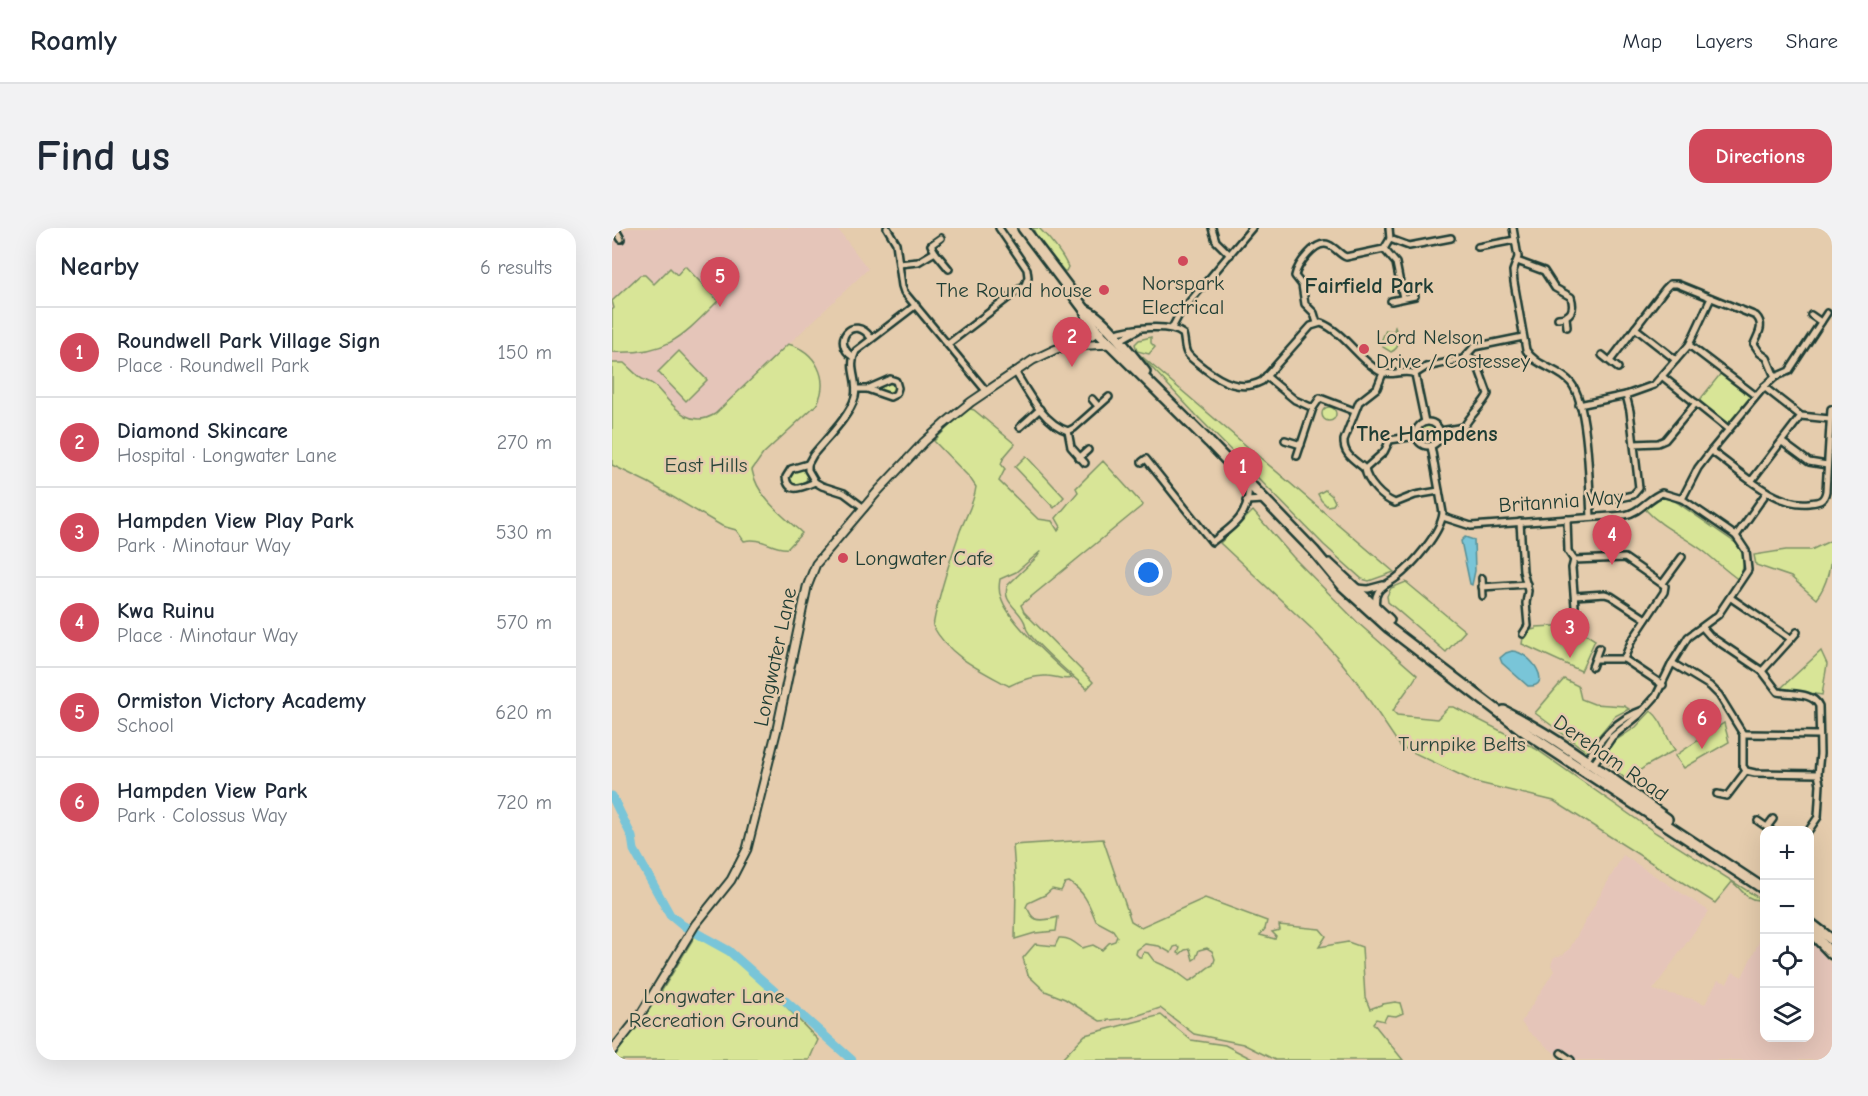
<!DOCTYPE html>
<meta charset="utf-8">
<style>
body{margin:0;font-family:"Comic Neue",sans-serif;background:#f2f2f3;color:#1f2937}
.controls{position:absolute;right:18px;bottom:18px;display:grid;overflow:hidden;border-radius:12px;box-shadow:0 6px 24px #0002}
.controls button{width:54px;height:54px;display:grid;place-items:center;padding:0;border:0;border-bottom:2px solid #e0e1e3;background:#fff;color:#1f2937;font:30px sans-serif}
.you{position:absolute;left:537px;top:345px;width:21px;height:21px;margin:-15px;border:4px solid #fff;border-radius:50%;background:#1a73e8;box-shadow:0 0 0 9px #1a73e833}
.badge{display:grid;place-items:center;width:39px;height:39px;border-radius:50%;background:#d1495b;color:#fff;font-size:20px;font-weight:700}
.pin{position:absolute;translate:-50% -50px;filter:drop-shadow(0 2px 3px #0008)}
.pin::after{content:'';position:absolute;top:32px;width:21px;height:18px;background:inherit;clip-path:polygon(0 0,100% 0,50% 100%)}
.list{margin:0;padding:0;list-style:none}
h2{display:flex;justify-content:space-between;align-items:center;height:78px;margin:0;padding:0 24px;font-size:26px}
h2 small{font-size:20px;font-weight:400;color:#747a83}
.list li{display:grid;grid-template-columns:39px 1fr auto;gap:18px;align-items:center;box-sizing:border-box;height:90px;padding:0 24px;border-top:2px solid #e0e1e3}
.list b{display:block;font-size:22px;white-space:nowrap}
.list p{margin:0;font-size:20px;white-space:nowrap;color:#747a83}
.list em{font-size:20px;font-style:normal;color:#747a83}
.icon{flex:none;width:33px;height:33px;fill:none;stroke:currentColor;stroke-width:2;stroke-linecap:round;stroke-linejoin:round}
.map{position:relative;flex:none;width:1220px;height:832px;overflow:hidden;border-radius:18px}
header{display:flex;align-items:center;gap:36px;box-sizing:border-box;height:84px;padding:0 30px;background:#fff;border-bottom:2px solid #e0e1e3}
header strong{font-size:28px}
nav{display:flex;gap:33px;margin-inline-start:auto;font-size:21px}
.intro{display:flex;align-items:center;justify-content:space-between;box-sizing:border-box;height:144px;padding:0 36px}
h1{margin:0;font-size:42px}
.button{padding:15px 27px;border-radius:18px;background:#d1495b;color:#fff;font-size:21px;font-weight:700}
main{display:flex;gap:36px;padding:0 36px}
aside{flex:1;background:#fff;border-radius:18px;box-shadow:0 6px 24px #0002}
.map>svg:first-child{display:block}
.built{fill:#e5c5b9}
.green{fill:#d8e597;stroke:#7c9166;stroke-width:1.5;fill-rule:evenodd}
.water{fill:#79c5d8;stroke:#558f96;stroke-width:1.5}
.lines{fill:none;stroke-linecap:round;stroke-linejoin:round}
.river{stroke:#79c5d8;stroke-width:9}
.street-casing{stroke:#1f3d34;stroke-width:10}
.secondary-casing{stroke:#1f3d34;stroke-width:11}
.highway-casing{stroke:#1f3d34;stroke-width:14}
.street{stroke:#e5ccad;stroke-width:5}
.secondary{stroke:#e5ccad;stroke-width:7}
.highway{stroke:#e5ccad;stroke-width:9}
.poi-dot{fill:#d1495b;stroke:#e5ccad;stroke-width:2}
.labels{text-anchor:middle;dominant-baseline:central;stroke-width:5;stroke-linejoin:round;paint-order:stroke}
.poi-label{font-size:21px;fill:#1f3d34;stroke:#e5ccad;text-anchor:start}
.park-label{font-size:21px;fill:#284539;stroke:#e5ccad}
.street-label{font-size:21px;fill:#1f3d34;stroke:#e5ccad}
.neighbourhood-label{font-size:22px;font-weight:bold;fill:#1f3d34;stroke:#e5ccad}
</style>
<header>
<strong>Roamly</strong>
<nav><a>Map</a><a>Layers</a><a>Share</a></nav>
</header>
<div class="intro"><h1>Find us</h1><a class="button">Directions</a></div>
<main>
<aside>
<h2>Nearby<small>6 results</small></h2>
<ul class="list">
<li><span class="badge">1</span><div><b>Roundwell Park Village Sign</b><p>Place · Roundwell Park</p></div><em>150 m</em></li>
<li><span class="badge">2</span><div><b>Diamond Skincare</b><p>Hospital · Longwater Lane</p></div><em>270 m</em></li>
<li><span class="badge">3</span><div><b>Hampden View Play Park</b><p>Park · Minotaur Way</p></div><em>530 m</em></li>
<li><span class="badge">4</span><div><b>Kwa Ruinu</b><p>Place · Minotaur Way</p></div><em>570 m</em></li>
<li><span class="badge">5</span><div><b>Ormiston Victory Academy</b><p>School</p></div><em>620 m</em></li>
<li><span class="badge">6</span><div><b>Hampden View Park</b><p>Park · Colossus Way</p></div><em>720 m</em></li>
</ul>
</aside>
<div class="map">
<svg width="1220" height="832" viewBox="0 0 1220 832">
<rect width="100%" height="100%" fill="#e5ccad"/>
<filter id="ink" filterUnits="userSpaceOnUse"><feTurbulence type="fractalNoise" baseFrequency=".0167" numOctaves="2"/><feDisplacementMap in="SourceGraphic" scale="12" xChannelSelector="R" yChannelSelector="G"/><feConvolveMatrix kernelMatrix="1 2 1 2 8 2 1 2 1" color-interpolation-filters="sRGB"/></filter>
<g filter="url(#ink)">
<g class="built">
<path d="M14 0H225L256 41 103 186 95 191H82L72 187 61 178 40 155 30 151 13 135H0V14Z"/>
<path d="M1011 627 1097 683 1041 762 1081 771 1093 776 1106 752 1115 755 1121 744 1130 749 1152 703V810H1198V712L1220 737V825L1218 832H951L917 804 909 794 942 743 939 737 942 729 951 727 958 720Z"/>
</g>
<g class="green">
<path d="M421 0H427C438 11 450 25 456 39L454 43H452L424 8Z"/>
<path d="M73 38 106 73C70 109 55 127 0 124V82L2 80 0 73 28 47H33L42 56 58 40 65 47Z"/>
<path d="M783 99C787 109 790 119 779 124L771 119 770 111 774 102 782 103Z"/>
<path d="M539 109V115L543 119 537 126 525 123 523 116 527 112Z"/>
<path d="M176 116C204 123 218 151 205 176L151 226 140 242C145 269 171 288 190 305L176 320C161 322 150 308 132 313L124 302 110 298 37 255 0 237V135H12C18 140 24 147 30 151 34 153 38 154 42 157 59 174 75 203 103 186Z"/>
<path d="M67 123 95 152 74 173 46 144Z"/>
<path d="M527 126 782 344 757 353 750 351 712 317 585 188Z"/>
<path d="M1110 144 1141 168 1116 197 1086 174Z"/>
<path d="M276 153 281 154 284 160 282 164 278 166 265 160V158Z"/>
<circle cx="717" cy="186" r="7"/>
<path d="M355 180 362 182 403 216 392 229 389 236 393 241 387 253 426 291 440 293 446 303 449 299 444 290 466 264 464 260 491 233 531 277 409 377 412 384 481 454 475 461C461 448 423 417 415 402 413 398 414 396 412 393 406 380 389 373 396 357L425 329 429 323 404 344 388 351C387 357 386 363 389 369 396 393 441 433 460 450 450 453 445 448 435 448 421 447 409 452 397 458 368 442 337 428 321 398 326 369 338 332 348 303 354 288 362 275 364 259L358 250 322 213Z"/>
<circle cx="815" cy="206" r="9"/>
<path d="M414 228 452 269 442 280 403 239Z"/>
<circle cx="186" cy="249" r="9"/>
<path d="M713 262 720 268 723 274 721 277 715 278 709 272 706 266Z"/>
<path d="M1051 270 1060 271 1128 318C1134 331 1132 339 1127 352 1114 343 1105 334 1094 325 1074 309 1050 300 1033 281L1044 271Z"/>
<path d="M641 283 681 329 746 395 805 447C798 460 788 470 781 483L785 487 825 491 837 479H842L924 521 1044 605 1150 672 1152 674V681L1146 672C1133 671 1130 661 1120 654L1103 675 942 573 863 554 788 518 745 454 726 430 700 401 608 315Z"/>
<path d="M1220 312C1220 333 1217 355 1204 371L1179 349 1144 337 1142 327 1174 322H1199Z"/>
<path d="M794 354 853 403 834 424 776 374 775 368 779 360Z"/>
<path d="M960 397 983 412 969 443 910 416 911 410 918 402 924 401V399Z"/>
<path d="M1209 423 1215 436 1210 467 1168 461Z"/>
<path d="M952 451 966 458 969 471 982 476 1012 478 1017 481 1003 488 974 523 923 485Z"/>
<path d="M1039 483C1052 493 1053 509 1063 522L1034 538 1015 552 991 531 1000 515 1024 499Z"/>
<path d="M1112 495 1117 514 1072 540 1063 528Z"/>
<path d="M491 611 519 693 529 699 593 670 655 693 653 701 648 707 663 711 664 708 660 704 668 702 667 697 708 701 714 708 707 719 736 714 750 719 753 769 758 781 771 776 783 774 788 775 791 785 784 788 775 787 772 793 764 791 761 795 791 832H663L631 816 582 806 548 780 518 790 488 793 453 771 433 763 416 747 411 730 423 716 443 718 447 710C457 709 463 715 470 720L481 717 490 722 497 715 503 713 505 708 501 702 484 693C477 676 473 664 457 654L453 655 449 663 440 661 433 667 416 675 414 679C417 681 417 685 420 688 425 695 439 691 446 689L444 703 423 705 403 711 404 659 401 617ZM533 716 547 718 559 725 562 719 565 718 568 720 566 725 568 726 573 722 578 721 581 732 584 730 587 722 595 720 600 723 603 731 601 737C592 740 587 750 577 753L562 742 542 733 536 725 532 724 529 729H527L524 726 525 722Z"/>
<path d="M84 706C133 730 169 774 206 812L197 832H0L46 769Z"/>
<path d="M549 787 579 812 613 817 642 832H449L473 807Z"/>
</g>
<g class="water">
<path d="M853 309 862 312 863 343 860 357 858 356 849 313Z"/>
<path d="M900 423C920 424 942 460 916 458L890 435 888 430 894 425Z"/>
</g>
<g class="lines">
<path class="river" d="M0 568 20 609 22 622 58 687 70 697 117 723 240 832"/>
<defs>
<g id="street">
<path d="M3 0 9 11"/>
<path d="M275 0 284 15 290 58 292 64 375 164"/>
<path d="M600 0 604 13 618 27"/>
<path d="M901 0 906 29 901 43 902 54 914 122C924 139 947 140 959 155 977 177 977 259 979 289"/>
<path d="M778 11 797 18 839 10"/>
<path d="M866 19 903 12"/>
<path d="M772 21 784 35 791 70"/>
<path d="M323 24 319 17 329 10"/>
<path d="M905 33 932 43 943 60 959 69C963 82 959 89 946 90"/>
<path d="M287 36 306 34 323 24 337 41"/>
<path d="M779 73 803 68"/>
<path d="M1199 87 1209 94"/>
<path d="M954 89 955 99"/>
<path d="M705 95 702 85 693 76 690 57 683 48C685 37 704 11 717 17 724 20 727 26 734 29L772 21 778 11 777 0"/>
<path d="M560 100 568 85 640 0"/>
<path d="M1023 100 1064 132"/>
<path d="M501 106C518 100 557 95 571 106 573 112 572 119 575 125 579 131 587 136 593 141 610 154 629 164 650 153L699 98 709 95C732 104 746 131 767 143 779 150 792 140 803 146L813 194"/>
<path d="M506 113 526 102"/>
<path d="M336 116 413 57 416 49 415 41 387 0"/>
<path d="M1077 117 1144 168"/>
<path d="M990 127 1006 140"/>
<path d="M241 129C218 114 241 85 259 110"/>
<path d="M998 133 1053 61 1058 56H1065L1144 88C1153 97 1146 106 1142 116L1148 125 1155 130 1163 149"/>
<path d="M404 145C416 165 432 196 456 203L462 200 497 169"/>
<path d="M803 146 814 139 851 131 862 119 911 109"/>
<path d="M654 148 683 172 701 180"/>
<path d="M1051 149 1116 201"/>
<path d="M1152 159 1189 188 1218 191"/>
<path d="M244 161H255L278 169 284 166 286 160 284 153 278 151 255 161"/>
<path d="M480 171 486 178"/>
<path d="M967 177 1014 167 1042 157 1077 117 1099 70"/>
<circle cx="816" cy="206" r="12"/>
<path d="M408 199 428 181"/>
<path d="M456 203 459 219 473 235"/>
<path d="M828 203 852 199C858 187 871 177 876 166L864 133 855 128"/>
<path d="M804 208 778 212 772 224 753 241C755 254 770 270 783 275L803 267 827 263"/>
<path d="M673 212 689 217"/>
<path d="M1170 214 1197 234 1215 237"/>
<path d="M1022 216 1046 215 1053 212 1084 175"/>
<path d="M1099 223C1127 242 1162 279 1197 275 1206 274 1212 274 1214 263L1219 181"/>
<path d="M685 228 701 180 708 170 742 183"/>
<path d="M467 230 476 222"/>
<path d="M530 234 534 231 600 314C622 298 639 286 636 257"/>
<path d="M196 236 179 241 174 249C176 267 191 259 203 254"/>
<path d="M753 241C743 232 731 227 732 212L747 174 765 160 771 145"/>
<path d="M1140 252 1189 188"/>
<path d="M1003 271 1021 267 1027 260 1018 183 1014 167"/>
<path d="M1070 271 1086 240 1099 223 1152 159 1163 149 1177 143 1215 85"/>
<path d="M634 273 652 272"/>
<path d="M252 280 232 265 210 258 203 254 196 242V236L201 227C213 212 238 188 243 169 247 152 235 140 244 123L304 77"/>
<path d="M831 289 859 298 1013 287C1029 284 1036 270 1050 265L1070 271 1124 308 1134 323 1136 342 1106 387 1076 409 1060 435 1044 468 1027 487 1000 509 981 537"/>
<path d="M955 291 956 323 962 332 1013 330 1053 358 1052 364 1019 414 1012 431 1051 457"/>
<path d="M908 294 911 343 916 363 914 375 916 398 911 406"/>
<path d="M1124 308 1155 264"/>
<path d="M962 332 960 340 963 378"/>
<path d="M870 350 871 368"/>
<path d="M1051 355 1070 329"/>
<path d="M870 359 915 356"/>
<path d="M745 360 756 361 771 357"/>
<path d="M963 368 993 366 999 368 1034 391"/>
<path d="M1119 370 1179 411 1150 443"/>
<path d="M764 378C763 373 763 369 766 364 770 357 778 355 784 350 800 338 829 305 831 285L819 218"/>
<path d="M1179 411 1185 404"/>
<path d="M984 431H1012"/>
<path d="M1060 435 1098 458 1107 467 1131 506V538L1134 543 1143 545 1206 546 1208 526 1207 478C1201 464 1180 467 1166 464L1150 443 1098 408 1091 400"/>
<path d="M980 439 987 420"/>
<path d="M1131 506 1207 507"/>
<path d="M974 533C989 510 1005 491 1031 482"/>
<path d="M1105 566 1115 568 1134 543"/>
<path d="M1146 593 1159 602"/>
<path d="M1155 599 1161 591"/>
<path d="M1197 602 1206 589 1208 556 1206 546"/>
<path d="M949 825 959 832"/>
</g>
<g id="secondary">
<path d="M461 118 498 116"/>
<path d="M0 823 27 789 83 697 119 652 135 621 165 501 195 359 204 336 266 263 312 214 332 196 359 174 421 132 442 122 473 111 486 104H489"/>
</g>
<g id="highway">
<path d="M411 0 473 82 475 88 486 104 597 214 702 323 731 358 777 400 916 506 1152 661"/>
<path d="M473 82C491 88 521 129 533 144"/>
<path d="M717 336 777 392"/>
<path d="M892 483C950 512 1002 553 1055 591"/>
<path d="M1198 695 1220 712"/>
<path d="M1198 703 1220 726"/>
</g>
</defs>
<use href="#street" class="street-casing"/>
<use href="#secondary" class="secondary-casing"/>
<use href="#highway" class="highway-casing"/>
<use href="#street" class="street"/>
<use href="#secondary" class="secondary"/>
<use href="#highway" class="highway"/>
</g>
</g>
<g class="poi-dot">
<circle cx="571" cy="33" r="6"/>
<circle cx="492" cy="62" r="6"/>
<circle cx="752" cy="121" r="6"/>
<circle cx="231" cy="330" r="6"/>
</g>
<g class="labels">
<g class="poi-label">
<text x="571" y="55" text-anchor="middle">Norspark<tspan x="571" dy="24">Electrical</tspan></text>
<text x="480" y="62" text-anchor="end">The Round house</text>
<text x="764" y="109">Lord Nelson<tspan x="764" dy="24">Drive / Costessey</tspan></text>
<text x="243" y="330">Longwater Cafe</text>
</g>
<g class="park-label">
<text x="94" y="237">East Hills</text>
<text x="850" y="516">Turnpike Belts</text>
<text x="102" y="768">Longwater Lane<tspan x="102" dy="24">Recreation Ground</tspan></text>
</g>
<g class="street-label">
<text transform="translate(949 273) rotate(-4)">Britannia Way</text>
<text transform="translate(163 429) rotate(-78)">Longwater Lane</text>
<text transform="translate(999 530) rotate(35)">Dereham Road</text>
</g>
<g class="neighbourhood-label">
<text x="757" y="58">Fairfield Park</text>
<text x="815" y="206">The Hampdens</text>
</g>
</g>
</svg>
<div class="controls">
<button>+</button>
<button>−</button>
<button><svg class="icon" aria-label="locate" viewBox="0 0 24 24"><circle cx="12" cy="12" r="6"/><path d="M12 2v4M12 18v4M2 12h4M18 12h4"/></svg></button>
<button><svg class="icon" aria-label="layers" viewBox="0 0 24 24"><path d="M12 4l9 5-9 5-9-5zM3 14l9 5 9-5"/></svg></button>
</div>
<div class="you"></div>
<div class="pin badge" style="left:631px;top:269px">1</div>
<div class="pin badge" style="left:460px;top:139px">2</div>
<div class="pin badge" style="left:958px;top:430px">3</div>
<div class="pin badge" style="left:1000px;top:337px">4</div>
<div class="pin badge" style="left:108px;top:79px">5</div>
<div class="pin badge" style="left:1090px;top:521px">6</div>
</div>
</main>
